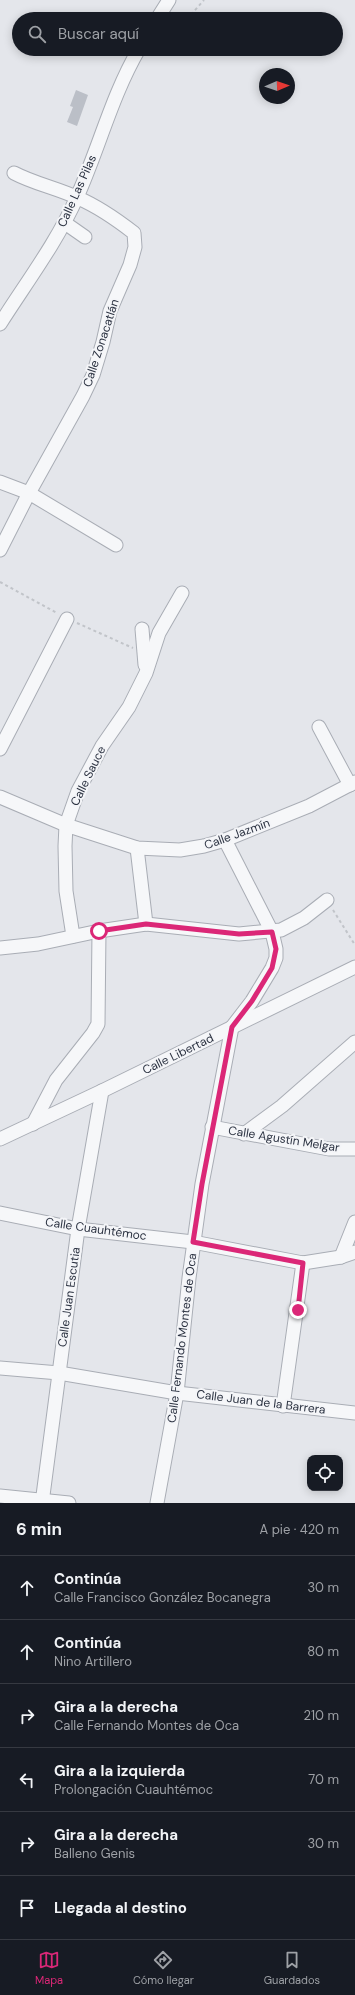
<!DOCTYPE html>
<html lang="es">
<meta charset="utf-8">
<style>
body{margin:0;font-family:"DM Sans",sans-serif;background:#242831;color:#f1f3f6}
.controls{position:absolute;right:12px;bottom:12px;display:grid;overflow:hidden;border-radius:8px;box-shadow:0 2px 10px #0003}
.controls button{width:36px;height:36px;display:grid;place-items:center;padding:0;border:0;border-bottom:1px solid #363941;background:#171b24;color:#f1f3f6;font:20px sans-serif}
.compass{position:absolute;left:259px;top:68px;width:36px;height:36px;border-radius:50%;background:#171b24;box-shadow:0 2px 10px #0003;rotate:88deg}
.stop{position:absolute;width:12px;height:12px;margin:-9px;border:3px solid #db2777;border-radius:50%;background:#fff}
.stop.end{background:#db2777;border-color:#fff;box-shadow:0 1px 4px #0008}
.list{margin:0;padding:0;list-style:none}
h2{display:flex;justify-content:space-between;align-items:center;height:52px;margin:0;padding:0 16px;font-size:17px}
h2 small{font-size:13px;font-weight:400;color:#9ea1a6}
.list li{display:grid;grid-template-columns:26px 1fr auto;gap:12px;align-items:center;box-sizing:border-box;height:64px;padding:0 16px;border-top:1px solid #363941}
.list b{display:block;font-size:15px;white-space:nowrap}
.list p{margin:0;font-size:13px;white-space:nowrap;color:#9ea1a6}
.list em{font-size:13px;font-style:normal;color:#9ea1a6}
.icon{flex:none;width:22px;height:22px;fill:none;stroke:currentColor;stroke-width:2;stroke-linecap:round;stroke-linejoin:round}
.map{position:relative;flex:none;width:355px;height:1503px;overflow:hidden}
.search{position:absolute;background:#171b24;box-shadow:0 2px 10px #0003;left:12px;right:12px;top:12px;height:44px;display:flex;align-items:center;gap:10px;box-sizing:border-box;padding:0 14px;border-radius:22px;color:#9ea1a6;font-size:15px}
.sheet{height:436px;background:#171b24}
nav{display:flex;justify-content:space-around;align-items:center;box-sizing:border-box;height:56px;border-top:1px solid #363941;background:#171b24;font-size:11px;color:#9ea1a6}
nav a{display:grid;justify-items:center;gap:2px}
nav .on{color:#db2777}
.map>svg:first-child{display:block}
.building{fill:#bbbfc7}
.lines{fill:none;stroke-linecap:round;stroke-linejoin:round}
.minor-casing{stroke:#a9adb5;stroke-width:15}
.path{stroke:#c1c4c9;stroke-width:2;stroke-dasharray:3 3;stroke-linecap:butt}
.minor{stroke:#f6f7f9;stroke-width:13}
.route{stroke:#db2777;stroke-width:5}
.labels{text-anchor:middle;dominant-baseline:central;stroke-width:4;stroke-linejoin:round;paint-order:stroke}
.street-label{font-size:12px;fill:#2c3342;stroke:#f4f5f8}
</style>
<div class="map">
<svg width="355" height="1503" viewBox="0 0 355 1503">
<rect width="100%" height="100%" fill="#e4e6eb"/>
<path class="building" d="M76 90 88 95 77 126 67 122 73 107 70 106Z"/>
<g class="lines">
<defs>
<g id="minor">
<path d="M157 19 169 0"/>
<path d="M65 223 85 237"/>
<path d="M0 324C26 283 57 242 77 197 99 148 112 95 139 49"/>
<path d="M0 482 29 493 116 545"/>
<path d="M0 550 29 493 83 396 93 375 103 342 110 311 130 265 135 247 134 233C116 219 99 207 78 198 57 188 35 184 14 173"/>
<path d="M142 629 145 665"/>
<path d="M319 727 350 785"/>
<path d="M0 749 67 619"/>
<path d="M0 797 66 825 137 848 180 850 204 846 225 840 309 806 355 782"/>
<path d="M137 848 146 924"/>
<path d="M73 936 66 891 65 846 66 825 78 791 102 746 129 707 146 673 159 633 182 593"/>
<path d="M0 948 38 944 99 931 146 924 239 934 281 930 304 918 327 900"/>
<path d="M33 1124 56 1080 93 1033 98 1024 99 931"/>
<path d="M212 1127 329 1149H355"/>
<path d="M244 1134 282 1106 355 1042"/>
<path d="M0 1139 102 1091 355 967"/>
<path d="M0 1213 78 1229 193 1242 303 1263 341 1257 355 1252"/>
<path d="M341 1257 355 1222"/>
<path d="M0 1368 59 1373 177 1393 355 1413"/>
<path d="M283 1406 303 1263"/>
<path d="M0 1496 69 1503"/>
<path d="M42 1503 78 1229 102 1091"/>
<path d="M157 1503 177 1393 189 1278 202 1184 232 1027 252 1001 272 968 276 958V949L272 932 225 840"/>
</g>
</defs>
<use href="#minor" class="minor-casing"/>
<g class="path">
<path d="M187 19 204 0"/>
<path d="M0 582 57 613"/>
<path d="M77 623 133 648"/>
<path d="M333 910 355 945"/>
</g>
<use href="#minor" class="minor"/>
</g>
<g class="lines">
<path class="route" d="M99 931 146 924 239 934 272 932 276 949 272 968 252 1001 232 1027 202 1184 193 1242 303 1263 298 1310"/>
</g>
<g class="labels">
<g class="street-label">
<text transform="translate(77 191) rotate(-66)">Calle Las Pilas</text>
<text transform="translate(101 343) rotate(-72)">Calle Zonacatlán</text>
<text transform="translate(88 776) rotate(-64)">Calle Sauce</text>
<text transform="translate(237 834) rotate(-20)">Calle Jazmín</text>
<text transform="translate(178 1054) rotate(-26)">Calle Libertad</text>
<text transform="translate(284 1139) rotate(9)">Calle Agustín Melgar</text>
<text transform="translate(96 1229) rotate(8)">Calle Cuauhtémoc</text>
<text transform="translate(69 1297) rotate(-82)">Calle Juan Escutia</text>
<text transform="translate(182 1338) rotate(-83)">Calle Fernando Montes de Oca</text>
<text transform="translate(261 1402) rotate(7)">Calle Juan de la Barrera</text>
</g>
</g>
</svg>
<div class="controls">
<button><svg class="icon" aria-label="locate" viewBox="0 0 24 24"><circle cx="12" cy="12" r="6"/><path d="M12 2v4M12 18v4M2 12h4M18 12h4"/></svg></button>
</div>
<svg class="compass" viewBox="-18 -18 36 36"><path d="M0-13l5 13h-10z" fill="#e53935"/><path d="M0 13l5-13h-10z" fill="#9ea1a6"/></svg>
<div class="stop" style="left:99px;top:931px"></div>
<div class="stop end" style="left:298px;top:1310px"></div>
<div class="search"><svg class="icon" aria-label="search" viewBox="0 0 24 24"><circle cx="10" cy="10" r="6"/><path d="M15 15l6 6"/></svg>Buscar aquí</div>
</div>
<section class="sheet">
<h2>6 min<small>A pie · 420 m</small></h2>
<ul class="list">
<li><svg class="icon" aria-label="ahead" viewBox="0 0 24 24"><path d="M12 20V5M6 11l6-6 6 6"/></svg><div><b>Continúa</b><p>Calle Francisco González Bocanegra</p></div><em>30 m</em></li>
<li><svg class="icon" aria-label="ahead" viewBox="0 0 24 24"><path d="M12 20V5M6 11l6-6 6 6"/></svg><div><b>Continúa</b><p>Nino Artillero</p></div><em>80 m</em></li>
<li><svg class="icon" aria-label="right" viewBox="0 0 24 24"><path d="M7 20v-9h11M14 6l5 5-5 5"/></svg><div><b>Gira a la derecha</b><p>Calle Fernando Montes de Oca</p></div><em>210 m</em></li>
<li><svg class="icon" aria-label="left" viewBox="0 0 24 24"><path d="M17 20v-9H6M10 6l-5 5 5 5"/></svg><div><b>Gira a la izquierda</b><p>Prolongación Cuauhtémoc</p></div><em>70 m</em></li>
<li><svg class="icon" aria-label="right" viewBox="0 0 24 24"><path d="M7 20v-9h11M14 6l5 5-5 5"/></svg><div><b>Gira a la derecha</b><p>Balleno Genis</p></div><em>30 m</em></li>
<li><svg class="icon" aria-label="arrive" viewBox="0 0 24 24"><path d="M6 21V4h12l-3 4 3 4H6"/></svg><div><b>Llegada al destino</b></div></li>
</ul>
</section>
<nav>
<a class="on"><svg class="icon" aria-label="map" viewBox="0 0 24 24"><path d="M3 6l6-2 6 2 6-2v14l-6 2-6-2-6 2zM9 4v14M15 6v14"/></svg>Mapa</a>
<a><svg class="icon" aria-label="directions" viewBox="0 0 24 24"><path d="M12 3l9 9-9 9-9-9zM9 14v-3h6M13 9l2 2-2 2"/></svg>Cómo llegar</a>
<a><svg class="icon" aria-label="saved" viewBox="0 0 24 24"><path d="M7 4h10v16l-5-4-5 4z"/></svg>Guardados</a>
</nav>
